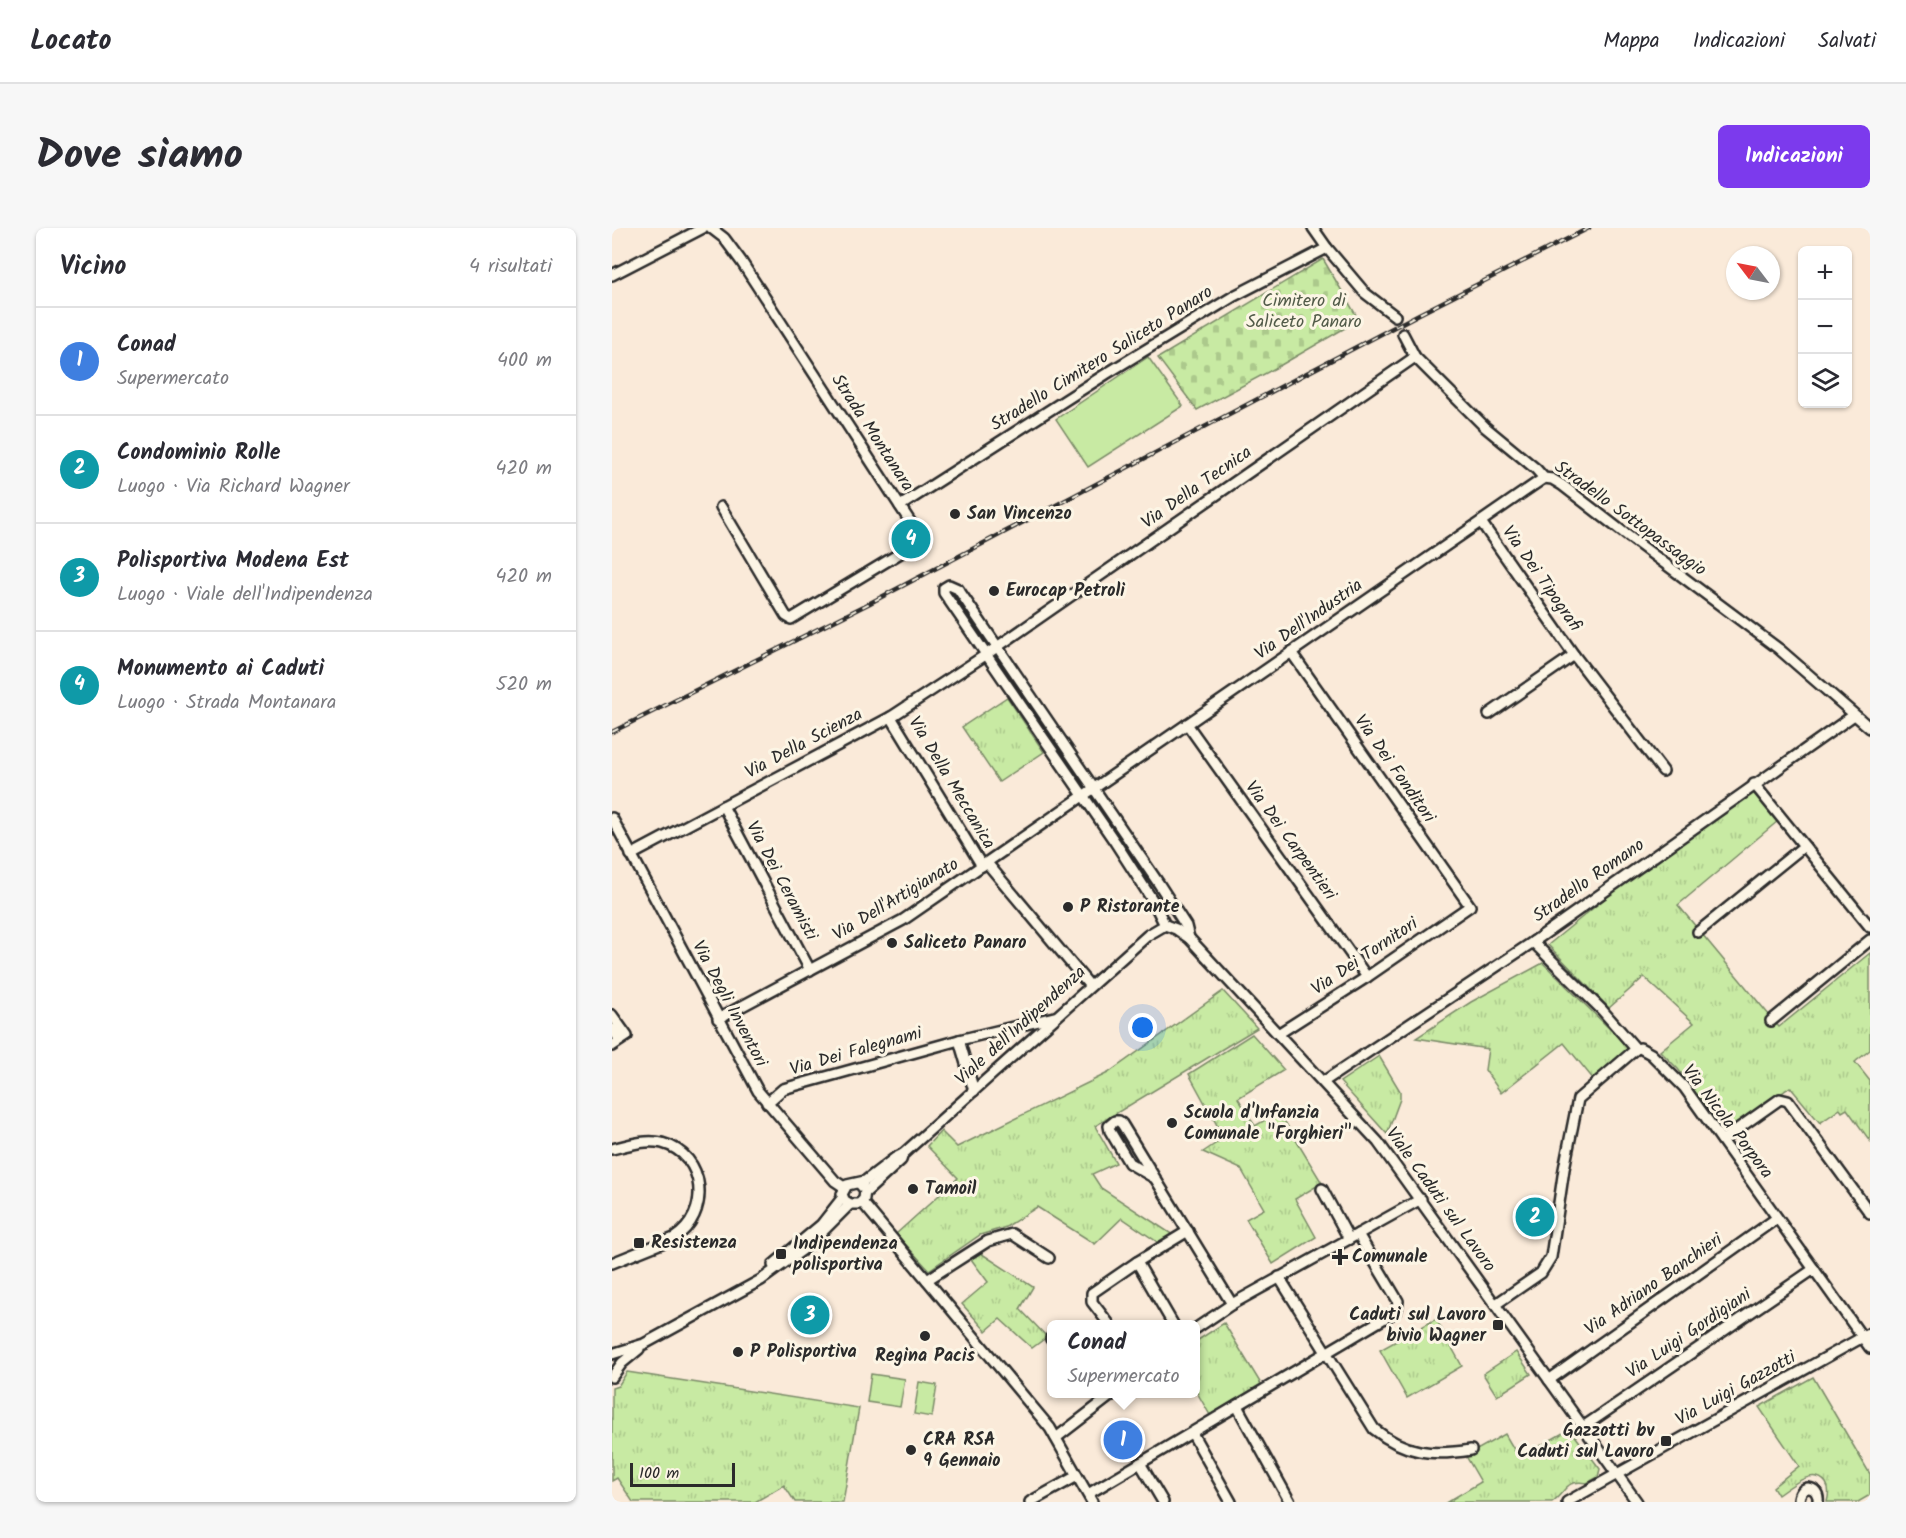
<!DOCTYPE html>
<html lang="it">
<meta charset="utf-8">
<style>
body{margin:0;font-family:Kalam,sans-serif;background:#f7f7f7;color:#2b2b33}
.controls{position:absolute;right:18px;top:18px;display:grid;overflow:hidden;border-radius:9px;box-shadow:0 2px 4px #0004}
.controls button{width:54px;height:54px;display:grid;place-items:center;padding:0;border:0;border-bottom:2px solid #e1e1e2;background:#fff;color:#2b2b33;font:30px sans-serif}
.compass{position:absolute;left:1114px;top:18px;width:54px;height:54px;border-radius:50%;background:#fff;box-shadow:0 2px 4px #0004;rotate:302deg}
.scale{position:absolute;left:18px;bottom:15px;width:105px;box-sizing:border-box;padding-left:6px;border:3px solid #2b2b2b;border-top:0;font-size:16px;line-height:21px;white-space:nowrap;color:#2b2b2b;-webkit-text-stroke:4px #fcf5e5;paint-order:stroke}
.you{position:absolute;left:531px;top:800px;width:21px;height:21px;margin:-15px;border:4px solid #fff;border-radius:50%;background:#1a73e8;box-shadow:0 0 0 9px #1a73e833}
.badge{display:grid;place-items:center;width:39px;height:39px;border-radius:50%;background:#7c3aed;color:#fff;font-size:20px;font-weight:700}
.pin{position:absolute;translate:-50% -50%;border:3px solid #fff;box-shadow:0 2px 6px #0006}
.popup{position:absolute;left:435px;top:1092px;width:153px;height:78px;box-sizing:border-box;display:grid;place-content:center;border-radius:9px;background:#fff;filter:drop-shadow(0 2px 4px #0005);font-size:20px;white-space:nowrap;color:#7c7c81}
.popup b{font-size:22px;color:#2b2b33}
.popup::after{content:'';position:absolute;left:50%;top:100%;margin-left:-12px;border:12px solid transparent;border-top-color:#fff}
.list{margin:0;padding:0;list-style:none}
h2{display:flex;justify-content:space-between;align-items:center;height:78px;margin:0;padding:0 24px;font-size:26px}
h2 small{font-size:20px;font-weight:400;color:#7c7c81}
.list li{display:grid;grid-template-columns:39px 1fr auto;gap:18px;align-items:center;box-sizing:border-box;height:108px;padding:0 24px;border-top:2px solid #e1e1e2}
.list b{display:block;font-size:22px;white-space:nowrap}
.list p{margin:0;font-size:20px;white-space:nowrap;color:#7c7c81}
.list em{font-size:20px;font-style:normal;color:#7c7c81}
.icon{flex:none;width:33px;height:33px;fill:none;stroke:currentColor;stroke-width:2;stroke-linecap:round;stroke-linejoin:round}
.map{position:relative;flex:none;width:1258px;height:1274px;overflow:hidden;border-radius:9px}
header{display:flex;align-items:center;gap:36px;box-sizing:border-box;height:84px;padding:0 30px;background:#fff;border-bottom:2px solid #e1e1e2}
header strong{font-size:28px}
nav{display:flex;gap:33px;margin-inline-start:auto;font-size:21px}
.intro{display:flex;align-items:center;justify-content:space-between;box-sizing:border-box;height:144px;padding:0 36px}
h1{margin:0;font-size:42px}
.button{padding:15px 27px;border-radius:9px;background:#7c3aed;color:#fff;font-size:21px;font-weight:700}
main{display:flex;gap:36px;padding:0 36px}
aside{flex:1;background:#fff;border-radius:9px;box-shadow:0 2px 4px #0004}
.map>svg:first-child{display:block}
.cemetery{fill:url(#cemetery-stones);stroke:#7a8a67;stroke-width:1.5}
.park{fill:url(#park-tufts);stroke:#7a8a67;stroke-width:1.5}
.pitch{fill:#c8eaa3;stroke:#7a8a67;stroke-width:1.5}
.lines{fill:none;stroke-linecap:round;stroke-linejoin:round}
.minor-tunnel{stroke:#d1c4b6;stroke-width:9;stroke-dasharray:9 4.5;stroke-linecap:butt}
.minor-casing{stroke:#2b2b2b;stroke-width:14}
.minor{stroke:#fcf5e5;stroke-width:9}
.rail-casing{stroke:#2b2b2b;stroke-width:4.5}
.rail{stroke:#fcf5e5;stroke-width:2;stroke-dasharray:7;stroke-linecap:butt}
.poi-dot{fill:#2b2b2b;stroke:#fcf5e5;stroke-width:2}
.labels{text-anchor:middle;dominant-baseline:central;stroke-width:6;stroke-linejoin:round;paint-order:stroke}
.park-label{font-size:18px;fill:#525b49;stroke:#fcf5e5}
.street-label{font-size:18px;fill:#2b2b2b;stroke:#fcf5e5}
.poi-label{font-size:18px;font-weight:bold;fill:#2b2b2b;stroke:#fcf5e5;text-anchor:start}
</style>
<header>
<strong>Locato</strong>
<nav><a>Mappa</a><a>Indicazioni</a><a>Salvati</a></nav>
</header>
<div class="intro"><h1>Dove siamo</h1><a class="button">Indicazioni</a></div>
<main>
<aside>
<h2>Vicino<small>4 risultati</small></h2>
<ul class="list">
<li><span class="badge" style="background:#3f7fe0">1</span><div><b>Conad</b><p>Supermercato</p></div><em>400 m</em></li>
<li><span class="badge" style="background:#0f9aa8">2</span><div><b>Condominio Rolle</b><p>Luogo · Via Richard Wagner</p></div><em>420 m</em></li>
<li><span class="badge" style="background:#0f9aa8">3</span><div><b>Polisportiva Modena Est</b><p>Luogo · Viale dell'Indipendenza</p></div><em>420 m</em></li>
<li><span class="badge" style="background:#0f9aa8">4</span><div><b>Monumento ai Caduti</b><p>Luogo · Strada Montanara</p></div><em>520 m</em></li>
</ul>
</aside>
<div class="map">
<svg width="1258" height="1274" viewBox="0 0 1258 1274">
<defs>
<pattern id="cemetery-stones" width="16" height="16" patternUnits="userSpaceOnUse" patternTransform="scale(1.5)"><rect width="16" height="16" fill="#c8eaa3"/><path d="M2 7V4a2 2 0 0 1 4 0v3zM10 15v-3a2 2 0 0 1 4 0v3z" fill="#acc98c"/></pattern>
<pattern id="park-tufts" width="24" height="20" patternUnits="userSpaceOnUse" patternTransform="scale(1.5)"><rect width="24" height="20" fill="#c8eaa3"/><path d="M3 7l-1-3M5 7V3M7 7l1-3M15 17l-1-3M17 17v-4M19 17l1-3" fill="none" stroke="#acc98c"/></pattern>
</defs>
<rect width="100%" height="100%" fill="#faead9"/>
<filter id="ink" filterUnits="userSpaceOnUse"><feTurbulence type="fractalNoise" baseFrequency=".0167" numOctaves="2"/><feDisplacementMap in="SourceGraphic" scale="12" xChannelSelector="R" yChannelSelector="G"/><feConvolveMatrix kernelMatrix="1 2 1 2 8 2 1 2 1" color-interpolation-filters="sRGB"/></filter>
<g filter="url(#ink)">
<path class="cemetery" d="M711 31 747 92 669 137 585 182 546 130Z"/>
<g class="park">
<path d="M395 469 432 524 387 554 350 499Z"/>
<path d="M1141 563 1166 593 1066 677 1167 799 1258 725V822L1243 834 1258 853V913L1235 881 1230 884 1228 881 1208 895 1178 859 1114 906 1066 841 1048 823 1082 795 1032 749 997 780 936 717 1007 659Z"/>
<path d="M931 735 1018 821 982 852 952 815 889 865 873 842 876 821 804 810 859 774Z"/>
<path d="M611 763 645 800 483 898 504 935 480 946 489 960 561 1007 547 1015 510 990 483 1016 425 979 394 999 368 1007 317 1042 284 1006 346 950 315 918 329 903 345 919 496 845Z"/>
<path d="M640 806 672 842 626 870 643 898 667 884 710 955 683 971 704 1009 661 1036 634 991 652 981 629 941 591 924 612 910 577 846Z"/>
<path d="M767 828 788 863V871L775 906 728 854Z"/>
<path d="M367 1024 421 1059 408 1081 435 1109 420 1120 388 1091 374 1103 350 1076 376 1054 359 1031Z"/>
<path d="M824 1091 850 1138 795 1170 768 1122Z"/>
<path d="M612 1095 649 1156 598 1187 583 1161V1114Z"/>
<path d="M904 1124 919 1146 885 1168 871 1146Z"/>
<path d="M15 1144 247 1180 231 1274H183L172 1257 143 1274H21L5 1250 0 1253V1160L6 1158Z"/>
<path d="M1201 1149 1258 1246V1267L1246 1274H1215C1217 1267 1218 1261 1214 1255 1201 1238 1178 1259 1166 1267L1161 1259 1187 1238 1147 1179Z"/>
<path d="M958 1201 988 1241 986 1249 975 1255C952 1251 955 1264 940 1274H835L869 1254 854 1228 893 1206 907 1230Z"/>
</g>
<g class="pitch">
<path d="M536 129 571 178 476 239 444 191Z"/>
<path d="M259 1146 293 1151 288 1179 255 1174Z"/>
<path d="M307 1154 325 1157 320 1189 302 1186Z"/>
</g>
<g class="lines">
<path class="minor-tunnel" d="M783 88 791 106"/>
<defs>
<g id="minor">
<path d="M99 0 112 10 129 33 310 312 179 391 174 388 109 279"/>
<path d="M701 0 715 20 753 65 783 88"/>
<path d="M0 47 91 0"/>
<path d="M791 106 803 129 873 199 924 241 932 250 940 251 950 257 1016 308 1167 421 1258 500"/>
<path d="M288 278 494 146 622 68 715 20"/>
<path d="M869 294 962 427 1051 543"/>
<path d="M877 486 962 427"/>
<path d="M279 489 370 638"/>
<path d="M575 496 755 749"/>
<path d="M1142 556 1258 699"/>
<path d="M111 578 198 742"/>
<path d="M0 590 146 863 223 953 232 959"/>
<path d="M19 627 279 489 375 426 803 129"/>
<path d="M375 635 478 758"/>
<path d="M553 697 541 673 503 614 332 365V360L337 357 346 361 547 656 574 698 577 710"/>
<path d="M553 697 564 701 577 710 766 914 1025 1274"/>
<path d="M1086 704 1192 618"/>
<path d="M921 714 990 782 1024 821 1028 820 1039 826 1072 859 1258 1120"/>
<path d="M0 787 15 808 0 818"/>
<path d="M106 791 291 692 932 250"/>
<path d="M1159 793 1258 712"/>
<path d="M0 801 8 812"/>
<path d="M666 806 755 749 858 678 679 424"/>
<path d="M347 812 362 863"/>
<path d="M711 854 921 714 1242 487"/>
<path d="M155 875 171 861 178 859 347 812 443 789"/>
<path d="M1110 912 1168 871 1176 873 1258 985"/>
<path d="M0 921C16 917 34 911 50 915 95 927 99 987 62 1010L0 1035"/>
<path d="M541 949 517 935 498 903 497 898 503 893H507L510 896 620 1076"/>
<path d="M247 955 253 962 252 971 247 976H238L232 972 230 966 235 957 253 953 283 930 291 926 536 707 553 697"/>
<path d="M710 961 737 1011"/>
<path d="M253 965 289 932 291 926"/>
<path d="M250 974 438 1200 480 1274"/>
<path d="M525 1034 561 1096"/>
<path d="M161 1037 209 997 231 969"/>
<path d="M667 1049 762 1201C793 1226 821 1228 859 1222"/>
<path d="M315 1052 376 1013 400 1006 437 1030"/>
<path d="M884 1076 929 1045 939 1029 952 941 966 871 1024 821"/>
<path d="M497 1096 480 1074V1065L525 1034 576 1003"/>
<path d="M583 1101 620 1076 809 971"/>
<path d="M439 1110V1111"/>
<path d="M0 1126 32 1116 149 1052 197 1017 238 976"/>
<path d="M0 1149 10 1135 27 1121"/>
<path d="M937 1152 1165 990"/>
<path d="M625 1178 678 1274"/>
<path d="M971 1199 1202 1041"/>
<path d="M580 1205 619 1274"/>
<path d="M444 1210 501 1166"/>
<path d="M528 1235 551 1274"/>
<path d="M476 1266 783 1084 785 1081 786 1073 746 1006"/>
<path d="M418 1274 465 1248"/>
<path d="M955 1274 1258 1105"/>
<path d="M1187 1274C1186 1255 1208 1256 1206 1274"/>
</g>
</defs>
<use href="#minor" class="minor-casing"/>
<use href="#minor" class="minor"/>
<defs>
<path id="rail" d="M0 504 258 375 807 86 977 0"/>
</defs>
<use href="#rail" class="rail-casing"/>
<use href="#rail" class="rail"/>
</g>
</g>
<g class="poi-dot">
<circle cx="343" cy="286" r="6"/>
<circle cx="382" cy="363" r="6"/>
<circle cx="456" cy="679" r="6"/>
<circle cx="280" cy="715" r="6"/>
<circle cx="560" cy="895" r="6"/>
<circle cx="301" cy="961" r="6"/>
<rect x="21" y="1009" width="12" height="12" rx="3"/>
<rect x="163" y="1020" width="12" height="12" rx="3"/>
<path d="M725 1020h6v6h6v6h-6v6h-6v-6h-6v-6h6z"/>
<rect x="880" y="1091" width="12" height="12" rx="3"/>
<circle cx="313" cy="1108" r="6"/>
<circle cx="126" cy="1124" r="6"/>
<rect x="1048" y="1207" width="12" height="12" rx="3"/>
<circle cx="299" cy="1222" r="6"/>
</g>
<g class="labels">
<g class="park-label">
<text x="692" y="73">Cimitero di<tspan x="692" dy="21">Saliceto Panaro</tspan></text>
</g>
<g class="street-label">
<text transform="translate(490 131) rotate(-32)">Stradello Cimitero Saliceto Panaro</text>
<text transform="translate(260 205) rotate(57)">Strada Montanara</text>
<text transform="translate(585 260) rotate(-35)">Via Della Tecnica</text>
<text transform="translate(1018 291) rotate(36)">Stradello Sottopassaggio</text>
<text transform="translate(929 351) rotate(55)">Via Dei Tipografi</text>
<text transform="translate(697 392) rotate(-35)">Via Dell'Industria</text>
<text transform="translate(192 516) rotate(-28)">Via Della Scienza</text>
<text transform="translate(782 541) rotate(55)">Via Dei Fonditori</text>
<text transform="translate(339 555) rotate(59)">Via Della Meccanica</text>
<text transform="translate(678 613) rotate(54)">Via Dei Carpentieri</text>
<text transform="translate(169 653) rotate(62)">Via Dei Ceramisti</text>
<text transform="translate(977 653) rotate(-35)">Stradello Romano</text>
<text transform="translate(284 672) rotate(-31)">Via Dell'Artigianato</text>
<text transform="translate(753 729) rotate(-34)">Via Dei Tornitori</text>
<text transform="translate(117 776) rotate(62)">Via Degli Inventori</text>
<text transform="translate(409 798) rotate(-42)">Viale dell'Indipendenza</text>
<text transform="translate(244 824) rotate(-16)">Via Dei Falegnami</text>
<text transform="translate(1115 894) rotate(53)">Via Nicola Porpora</text>
<text transform="translate(828 972) rotate(54)">Viale Caduti sul Lavoro</text>
<text transform="translate(1042 1057) rotate(-35)">Via Adriano Banchieri</text>
<text transform="translate(1077 1106) rotate(-34)">Via Luigi Gordigiani</text>
<text transform="translate(1124 1161) rotate(-29)">Via Luigi Gazzotti</text>
</g>
<g class="poi-label">
<text x="355" y="286">San Vincenzo</text>
<text x="394" y="363">Eurocap Petroli</text>
<text x="468" y="679">P Ristorante</text>
<text x="292" y="715">Saliceto Panaro</text>
<text x="572" y="885">Scuola d'Infanzia<tspan x="572" dy="21">Comunale "Forghieri"</tspan></text>
<text x="313" y="961">Tamoil</text>
<text x="39" y="1015">Resistenza</text>
<text x="181" y="1016">Indipendenza<tspan x="181" dy="21">polisportiva</tspan></text>
<text x="740" y="1029">Comunale</text>
<text x="874" y="1087" text-anchor="end">Caduti sul Lavoro<tspan x="874" dy="21">bivio Wagner</tspan></text>
<text x="138" y="1124">P Polisportiva</text>
<text x="313" y="1128" text-anchor="middle">Regina Pacis</text>
<text x="1042" y="1203" text-anchor="end">Gazzotti bv<tspan x="1042" dy="21">Caduti sul Lavoro</tspan></text>
<text x="311" y="1212">CRA RSA<tspan x="311" dy="21">9 Gennaio</tspan></text>
</g>
</g>
</svg>
<div class="controls">
<button>+</button>
<button>−</button>
<button><svg class="icon" aria-label="layers" viewBox="0 0 24 24"><path d="M12 4l9 5-9 5-9-5zM3 14l9 5 9-5"/></svg></button>
</div>
<svg class="compass" viewBox="-18 -18 36 36"><path d="M0-13l5 13h-10z" fill="#e53935"/><path d="M0 13l5-13h-10z" fill="#7c7c81"/></svg>
<div class="scale">100 m</div>
<div class="you"></div>
<div class="pin badge" style="left:511px;top:1212px;background:#3f7fe0">1</div>
<div class="popup"><b>Conad</b>Supermercato</div>
<div class="pin badge" style="left:923px;top:989px;background:#0f9aa8">2</div>
<div class="pin badge" style="left:198px;top:1087px;background:#0f9aa8">3</div>
<div class="pin badge" style="left:299px;top:311px;background:#0f9aa8">4</div>
</div>
</main>
